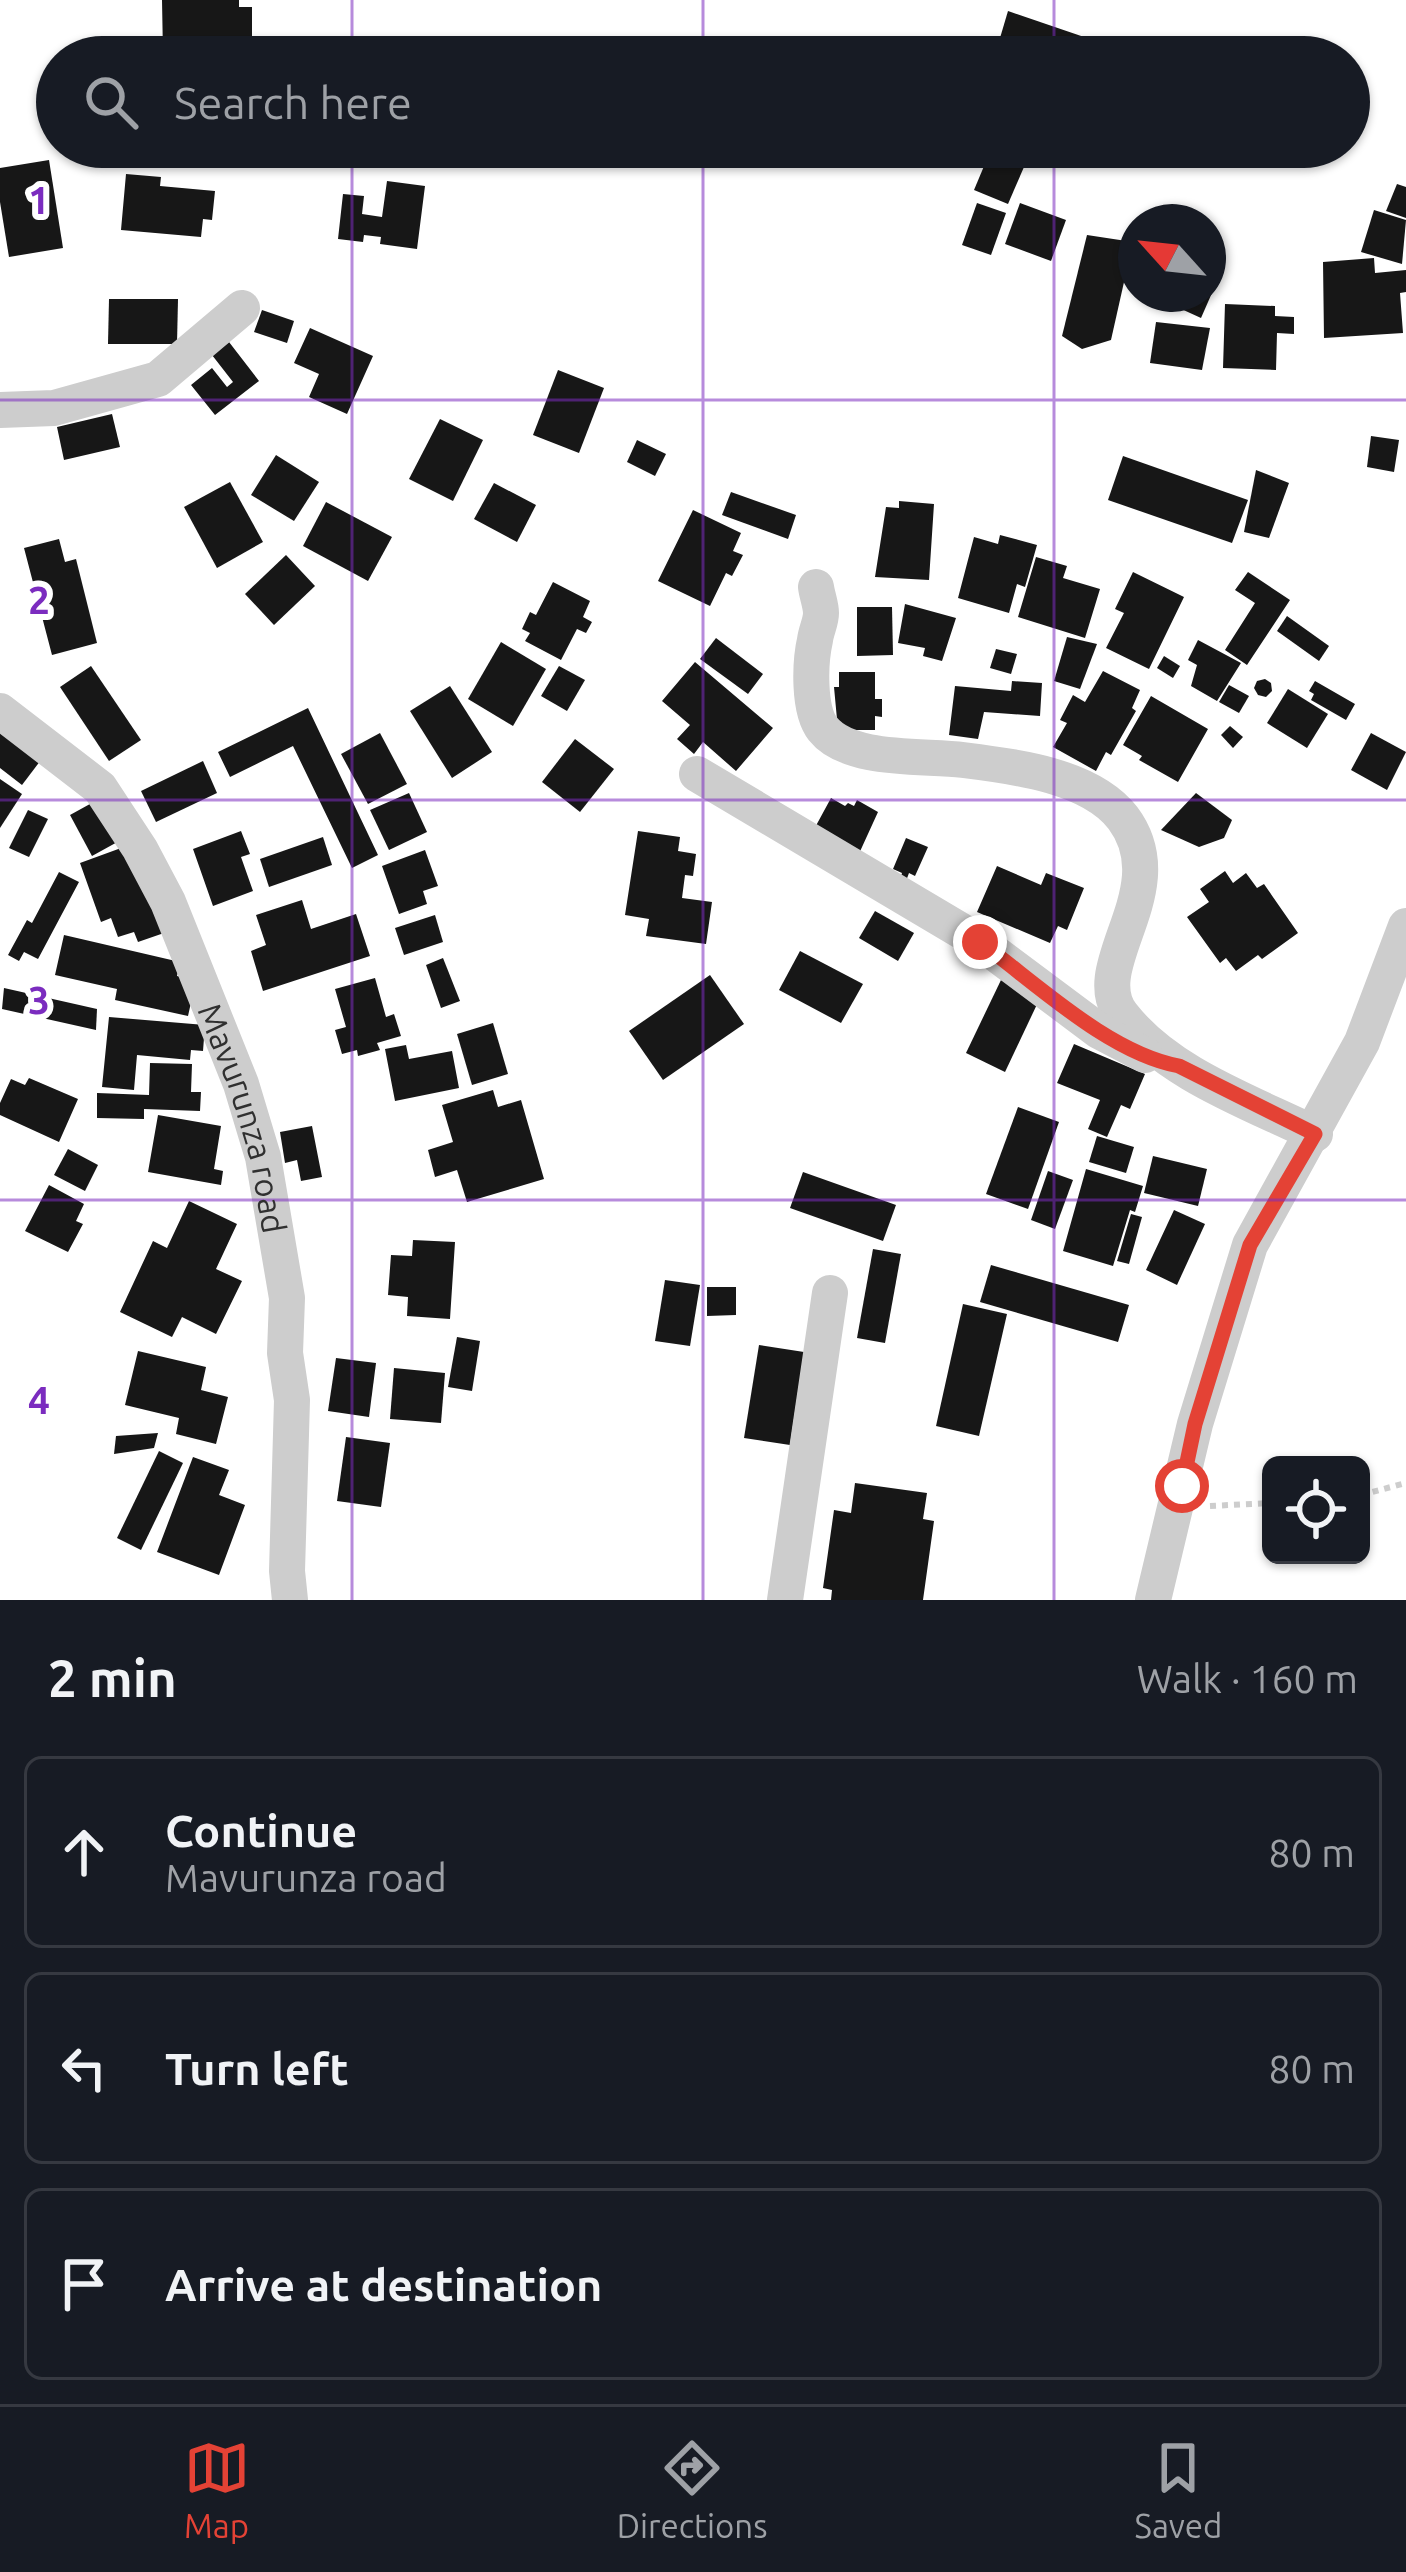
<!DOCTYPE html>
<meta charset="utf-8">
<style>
body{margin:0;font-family:Ubuntu,sans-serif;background:#20242c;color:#f1f3f6}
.controls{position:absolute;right:36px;bottom:36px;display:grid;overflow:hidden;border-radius:18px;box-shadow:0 3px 9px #0004}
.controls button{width:108px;height:108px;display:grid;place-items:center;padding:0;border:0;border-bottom:3px solid #363941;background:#171b24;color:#f1f3f6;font:60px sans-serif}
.compass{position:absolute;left:1118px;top:204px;width:108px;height:108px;border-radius:50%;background:#171b24;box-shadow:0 3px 9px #0004;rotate:297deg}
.stop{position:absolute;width:36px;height:36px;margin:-27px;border:9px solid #e44235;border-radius:50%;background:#fff}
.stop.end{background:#e44235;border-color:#fff;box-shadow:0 3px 12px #0008}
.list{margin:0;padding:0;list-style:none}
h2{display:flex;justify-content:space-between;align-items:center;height:156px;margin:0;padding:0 48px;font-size:51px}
h2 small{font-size:39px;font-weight:400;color:#9ea1a6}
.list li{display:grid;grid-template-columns:78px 1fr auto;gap:36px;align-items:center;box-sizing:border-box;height:192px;margin:0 24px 24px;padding:0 24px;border:3px solid #363941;border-radius:18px}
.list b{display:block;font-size:45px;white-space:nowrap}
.list p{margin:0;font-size:39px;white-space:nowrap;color:#9ea1a6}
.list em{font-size:39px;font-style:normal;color:#9ea1a6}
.icon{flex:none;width:66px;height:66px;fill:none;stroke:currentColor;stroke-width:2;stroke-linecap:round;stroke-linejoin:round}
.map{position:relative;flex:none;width:1406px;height:1600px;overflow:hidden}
.search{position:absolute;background:#171b24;box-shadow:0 3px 9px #0004;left:36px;right:36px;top:36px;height:132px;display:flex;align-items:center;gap:30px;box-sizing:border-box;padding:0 42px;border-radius:66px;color:#9ea1a6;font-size:45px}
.sheet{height:804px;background:#171b24}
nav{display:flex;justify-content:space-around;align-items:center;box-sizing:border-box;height:168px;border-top:3px solid #363941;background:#171b24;font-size:33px;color:#9ea1a6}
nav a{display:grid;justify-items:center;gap:6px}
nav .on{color:#e44235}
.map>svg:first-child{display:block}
.building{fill:#171717}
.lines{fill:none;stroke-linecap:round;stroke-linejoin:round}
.path{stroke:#cdcdcd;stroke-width:6;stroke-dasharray:6 6;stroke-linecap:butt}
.minor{stroke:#cdcdcd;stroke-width:36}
.route{stroke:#e44235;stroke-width:15}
.grid{fill:none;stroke:#7b2cbf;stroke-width:3;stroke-opacity:0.55}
.labels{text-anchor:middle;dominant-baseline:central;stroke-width:12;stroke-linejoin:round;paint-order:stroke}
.street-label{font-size:33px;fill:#303030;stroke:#fff}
.grid-label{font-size:39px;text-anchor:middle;font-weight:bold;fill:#7b2cbf;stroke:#fff;stroke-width:12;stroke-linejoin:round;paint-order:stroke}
</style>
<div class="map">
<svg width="1406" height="1600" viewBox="0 0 1406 1600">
<rect width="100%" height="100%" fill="#fff"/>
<g class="building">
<path d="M162 0H239V7H252V57L163 55Z"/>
<path d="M1008 11 1087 38 1081 57H1057L1000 38Z"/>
<path d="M115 40 158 41V57H115Z"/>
<path d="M992 147H1015L1030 153 1008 204 974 190Z"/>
<path d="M1038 147H1081L1077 160Z"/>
<path d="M49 160 63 248 9 257 0 202V168Z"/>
<path d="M126 174 161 177 160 186 215 191 212 220 203 219 201 237 121 230Z"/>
<path d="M387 181 425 186 417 249 380 244 381 237 364 235 363 242 338 239 343 194 364 196 362 214 382 217Z"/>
<path d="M1397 184 1406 187V218L1386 211Z"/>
<path d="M977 203 1006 213 991 255 962 245Z"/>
<path d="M1020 203 1066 220 1051 261 1005 244Z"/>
<path d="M1374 210 1406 220 1402 264 1361 252Z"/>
<path d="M1087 235 1133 242 1111 340 1082 349 1062 336Z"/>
<path d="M1374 258 1375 273 1406 270V292L1400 293 1403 333 1324 338 1323 262Z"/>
<path d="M1208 283 1215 286 1201 318 1166 302 1170 294H1208Z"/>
<path d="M109 299H178L177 344H108Z"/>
<path d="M1225 304 1275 306V316L1294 317V334L1277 333 1276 370 1223 368Z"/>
<path d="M262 310 294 321 287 343 254 332Z"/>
<path d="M1156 322 1210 328 1202 370 1150 363Z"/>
<path d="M310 328 373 356 347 414 309 397 319 374 294 363Z"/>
<path d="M229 342 259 381 215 415 191 385 212 368 227 387 233 382 212 355Z"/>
<path d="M558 370 604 388 579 453 533 435Z"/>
<path d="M112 414 120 447 64 460 57 427Z"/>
<path d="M440 419 483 440 453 501 409 479Z"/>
<path d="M1371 436 1399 440 1394 472 1367 467Z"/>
<path d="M637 440 666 454 655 476 627 462Z"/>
<path d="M276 455 319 482 294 521 251 495Z"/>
<path d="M1123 456 1248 500 1232 543 1108 500Z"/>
<path d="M1256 470 1289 483 1269 538 1244 532Z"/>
<path d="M230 482 263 542 217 568 184 507Z"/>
<path d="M494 483 536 505 517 542 474 519Z"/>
<path d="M731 492 796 515 788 539 722 515Z"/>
<path d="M899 501 934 504 929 580 875 577 886 507 899 508Z"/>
<path d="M326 502 392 537 368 581 303 546Z"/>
<path d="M693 510 741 533 733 551 743 555 732 576 726 573 710 606 658 581Z"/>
<path d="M1000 535 1037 545 1025 587 1017 584 1009 613 958 598 974 537 998 544Z"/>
<path d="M59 539 65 562 76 559 97 643 52 655 24 548Z"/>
<path d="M286 555 315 586 274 625 245 594Z"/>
<path d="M1036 557 1067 566 1063 578 1100 589 1085 638 1018 617Z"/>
<path d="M1133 572 1184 597 1149 669 1106 648 1124 613 1115 609Z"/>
<path d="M1248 572 1290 600 1247 665 1225 650 1255 603 1235 590Z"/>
<path d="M553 582 590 601 583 617 592 622 586 633 577 629 561 660 525 641 530 633 522 629 530 612 536 615Z"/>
<path d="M905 604 956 618 942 661 923 656 925 648 898 643Z"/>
<path d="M857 607H892L893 655 857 656Z"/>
<path d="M1287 616 1329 646 1319 661 1277 631Z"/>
<path d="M1067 637 1097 644 1080 689 1054 681Z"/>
<path d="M716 638 763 674 748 694 700 659Z"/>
<path d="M1198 640 1241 663 1217 701 1191 686 1197 665 1188 660Z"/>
<path d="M501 642 546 669 513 726 468 699Z"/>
<path d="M996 649 1017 654 1011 674 990 668Z"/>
<path d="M1164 656 1180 666 1173 678 1157 668Z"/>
<path d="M695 662 773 728 736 771 703 742 694 754 677 739 690 725 662 701Z"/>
<path d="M91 666 141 740 109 761 60 687Z"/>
<path d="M559 666 585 680 567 711 541 696Z"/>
<path d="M1103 671 1140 690 1132 708 1136 711 1111 755 1106 752 1096 771 1053 747 1067 723 1060 720 1073 695 1085 702Z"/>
<path d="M839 672H875V699H882V717L875 716V730H838L834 687H839Z"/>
<path d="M1265 679 1271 683 1272 691 1266 697 1258 695 1254 688 1257 681Z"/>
<path d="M1012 681 1042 683 1040 716 984 712 978 739 949 735 955 686 1011 691Z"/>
<path d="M1315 681 1355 704 1346 720 1311 700 1314 694 1309 691Z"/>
<path d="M1229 685 1249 696 1239 713 1219 702Z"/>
<path d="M450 686 492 752 452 778 410 711Z"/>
<path d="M1288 689 1328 714 1307 748 1267 723Z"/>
<path d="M1151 696 1208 729 1178 782 1139 760 1142 756 1123 745Z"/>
<path d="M308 708 378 855 352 868 293 746 230 777 218 752Z"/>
<path d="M0 720 47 752 22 785 0 768Z"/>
<path d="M1230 726 1243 737 1233 748 1221 735Z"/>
<path d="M380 733 407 784 368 804 341 754Z"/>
<path d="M1371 733 1406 752 1387 790 1351 770Z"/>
<path d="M575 739 614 769 580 812 542 782Z"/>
<path d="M203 761 217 793 156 822 141 791Z"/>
<path d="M0 779 22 794 0 828Z"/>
<path d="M409 793 427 832 389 850 370 810Z"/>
<path d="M1196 793 1232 820 1224 838 1199 847 1161 830Z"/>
<path d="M831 798 845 806 848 803 854 806 857 800 878 812 857 858 812 833Z"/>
<path d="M99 799 121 840 92 856 70 815Z"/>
<path d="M28 810 48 819 29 857 9 848Z"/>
<path d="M241 831 250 854 241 857 253 891 213 906 193 849Z"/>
<path d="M638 831 680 837 678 851 696 854 693 876 685 875 682 898 712 902 706 944 646 936 649 919 625 915Z"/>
<path d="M323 837 332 865 269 887 260 859Z"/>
<path d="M906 838 928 847 915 876 909 873 906 881 900 879 902 873 893 869Z"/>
<path d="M132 844 164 933 138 942 134 932 118 937 111 918 101 922 80 863Z"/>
<path d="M425 850 438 886 423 891 427 904 399 914 382 866Z"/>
<path d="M997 866 1041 885 1046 873 1084 888 1067 930 1058 926 1050 943 977 912Z"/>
<path d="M1225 871 1233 883 1246 873 1257 888 1264 884 1298 933 1262 959 1258 955 1236 971 1226 958 1220 963 1187 917 1209 902 1200 889Z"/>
<path d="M59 872 79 882 38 959 24 952 19 961 8 955 27 920 32 923Z"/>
<path d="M302 900 311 929 356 914 370 956 263 991 251 951 266 945 256 915Z"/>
<path d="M875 911 914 933 898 961 859 938Z"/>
<path d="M435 915 443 942 404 955 395 928Z"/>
<path d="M64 935 180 962 177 976 196 980 188 1016 115 1000 117 989 55 975Z"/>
<path d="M800 951 863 984 841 1023 779 990Z"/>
<path d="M443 958 460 1001 441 1008 426 965Z"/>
<path d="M710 975 744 1024 663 1080 629 1031Z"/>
<path d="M375 978 386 1017 394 1014 401 1036 377 1043 380 1050 358 1056 357 1050 342 1054 335 1030 346 1027 335 989Z"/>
<path d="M1001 980 1040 998 1005 1072 966 1053Z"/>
<path d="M4 988 97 1009 96 1030 2 1009Z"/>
<path d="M109 1017 205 1025 203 1051 191 1050 190 1060 137 1055 134 1090 102 1087Z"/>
<path d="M493 1023 508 1074 472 1085 457 1034Z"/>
<path d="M1074 1044 1145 1074 1130 1109 1121 1105 1107 1137 1088 1129 1100 1100 1057 1083Z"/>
<path d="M406 1045 409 1059 452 1051 459 1088 395 1101 385 1049Z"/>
<path d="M150 1063 192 1064 191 1092H201L200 1111 144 1109V1119L97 1118V1093L149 1095Z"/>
<path d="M29 1078 78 1099 59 1142 0 1115V1103L11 1079 25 1085Z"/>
<path d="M493 1090 498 1107 521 1100 544 1179 467 1202 457 1170 435 1177 428 1150 453 1142 442 1105Z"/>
<path d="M1018 1107 1059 1122 1028 1209 986 1194Z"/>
<path d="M158 1115 221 1126 214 1169 223 1171 221 1185 148 1172Z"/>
<path d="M312 1126 322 1177 301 1181 297 1160 285 1163 280 1132Z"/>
<path d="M1097 1136 1134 1147 1126 1173 1089 1162Z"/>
<path d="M68 1149 98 1165 85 1191 54 1175Z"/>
<path d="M1153 1156 1207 1169 1198 1206 1144 1193Z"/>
<path d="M1086 1169 1143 1186 1135 1212 1130 1210 1113 1266 1063 1251Z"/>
<path d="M1048 1171 1073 1180 1055 1229 1031 1220Z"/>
<path d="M803 1172 896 1205 883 1241 790 1208Z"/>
<path d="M49 1185 84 1204 76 1221 83 1224 68 1252 25 1231Z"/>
<path d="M189 1201 237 1224 216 1269 242 1281 216 1334 182 1317 172 1337 120 1312 153 1241 167 1248Z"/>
<path d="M1174 1210 1205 1224 1177 1285 1146 1270Z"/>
<path d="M1131 1214 1142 1217 1129 1264 1117 1261Z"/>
<path d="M413 1240 455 1242 450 1319 407 1316 408 1297 388 1295 391 1255 412 1256Z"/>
<path d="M873 1249 901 1254 885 1343 857 1338Z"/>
<path d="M991 1265 1129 1305 1118 1342 980 1302Z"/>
<path d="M665 1280 700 1285 690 1346 655 1341Z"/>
<path d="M707 1287H736V1315L707 1316Z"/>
<path d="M963 1304 1007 1314 979 1436 936 1426Z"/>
<path d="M457 1337 480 1341 472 1391 448 1387Z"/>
<path d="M759 1345 804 1352 790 1445 744 1438Z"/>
<path d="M138 1351 206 1367 201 1390 228 1397 216 1444 176 1434 179 1418 125 1405Z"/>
<path d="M336 1358 376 1363 369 1417 328 1411Z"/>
<path d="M394 1368 445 1373 441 1423 390 1419Z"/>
<path d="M158 1433 154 1448 114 1454 116 1436Z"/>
<path d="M346 1437 390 1443 381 1507 337 1501Z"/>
<path d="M159 1451 183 1463 141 1550 117 1538Z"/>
<path d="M193 1457 229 1470 219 1495 245 1505 219 1575 157 1552Z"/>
<path d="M855 1483 927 1493 923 1519 934 1521 923 1600H831L832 1590 823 1588 834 1510 851 1513Z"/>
</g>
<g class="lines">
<g class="path">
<path d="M1361 1495 1406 1483"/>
<path d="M1210 1506 1271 1503"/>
</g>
<g class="minor">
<path d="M0 410 54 408 158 379 242 308"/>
<path d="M816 587C817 595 821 605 821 613 821 622 816 631 815 640 810 662 808 710 823 729 849 762 925 755 963 760 1012 766 1090 775 1123 818 1177 890 1083 966 1122 1015 1168 1074 1250 1102 1315 1134"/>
<path id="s1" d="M0 711 100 788 140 849 168 902 241 1084 263 1157 287 1298 285 1353 292 1400 287 1571 290 1600"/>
<path d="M697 774 980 942 1099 1031 1145 1055"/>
<path d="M785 1600 830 1293"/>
<path d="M1153 1600 1195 1424 1250 1245 1362 1042 1406 926"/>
</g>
</g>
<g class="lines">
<path class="route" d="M980 942C1037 984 1109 1053 1179 1066L1315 1134 1250 1245 1195 1424 1182 1486"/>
</g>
<path class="grid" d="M352 0V57M703 0V57M1054 0V57M352 147V1600M703 147V1600M1054 147V1600M0 400H1406M0 800H1406M0 1200H1406"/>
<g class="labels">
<g class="street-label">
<text stroke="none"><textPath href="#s1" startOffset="489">Mavurunza road</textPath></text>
</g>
</g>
<g class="grid-label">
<text x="39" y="214">1</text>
<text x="39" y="614">2</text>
<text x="39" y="1014">3</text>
<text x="39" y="1414">4</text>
</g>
</svg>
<div class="controls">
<button><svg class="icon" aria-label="locate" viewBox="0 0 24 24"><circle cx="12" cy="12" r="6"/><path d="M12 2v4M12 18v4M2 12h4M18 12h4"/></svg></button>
</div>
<svg class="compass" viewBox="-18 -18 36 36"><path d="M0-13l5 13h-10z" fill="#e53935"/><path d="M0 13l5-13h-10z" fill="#9ea1a6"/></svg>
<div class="stop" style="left:1182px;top:1486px"></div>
<div class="stop end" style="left:980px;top:942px"></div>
<div class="search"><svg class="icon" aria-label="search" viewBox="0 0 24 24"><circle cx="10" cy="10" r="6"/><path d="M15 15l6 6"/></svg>Search here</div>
</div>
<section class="sheet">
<h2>2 min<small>Walk · 160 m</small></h2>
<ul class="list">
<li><svg class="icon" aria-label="ahead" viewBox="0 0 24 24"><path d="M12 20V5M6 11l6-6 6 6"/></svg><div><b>Continue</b><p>Mavurunza road</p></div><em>80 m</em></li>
<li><svg class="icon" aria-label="left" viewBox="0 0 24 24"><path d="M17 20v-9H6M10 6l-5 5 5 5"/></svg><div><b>Turn left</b></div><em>80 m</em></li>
<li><svg class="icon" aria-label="arrive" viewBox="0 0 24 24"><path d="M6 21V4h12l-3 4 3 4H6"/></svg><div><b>Arrive at destination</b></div></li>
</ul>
</section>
<nav>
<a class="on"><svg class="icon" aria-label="map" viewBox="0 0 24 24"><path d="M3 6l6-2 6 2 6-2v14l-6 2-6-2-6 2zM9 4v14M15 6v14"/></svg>Map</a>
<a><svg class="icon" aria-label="directions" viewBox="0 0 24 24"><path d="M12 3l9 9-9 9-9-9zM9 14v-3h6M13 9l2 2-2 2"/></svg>Directions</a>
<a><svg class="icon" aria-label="saved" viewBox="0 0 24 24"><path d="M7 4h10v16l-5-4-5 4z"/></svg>Saved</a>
</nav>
